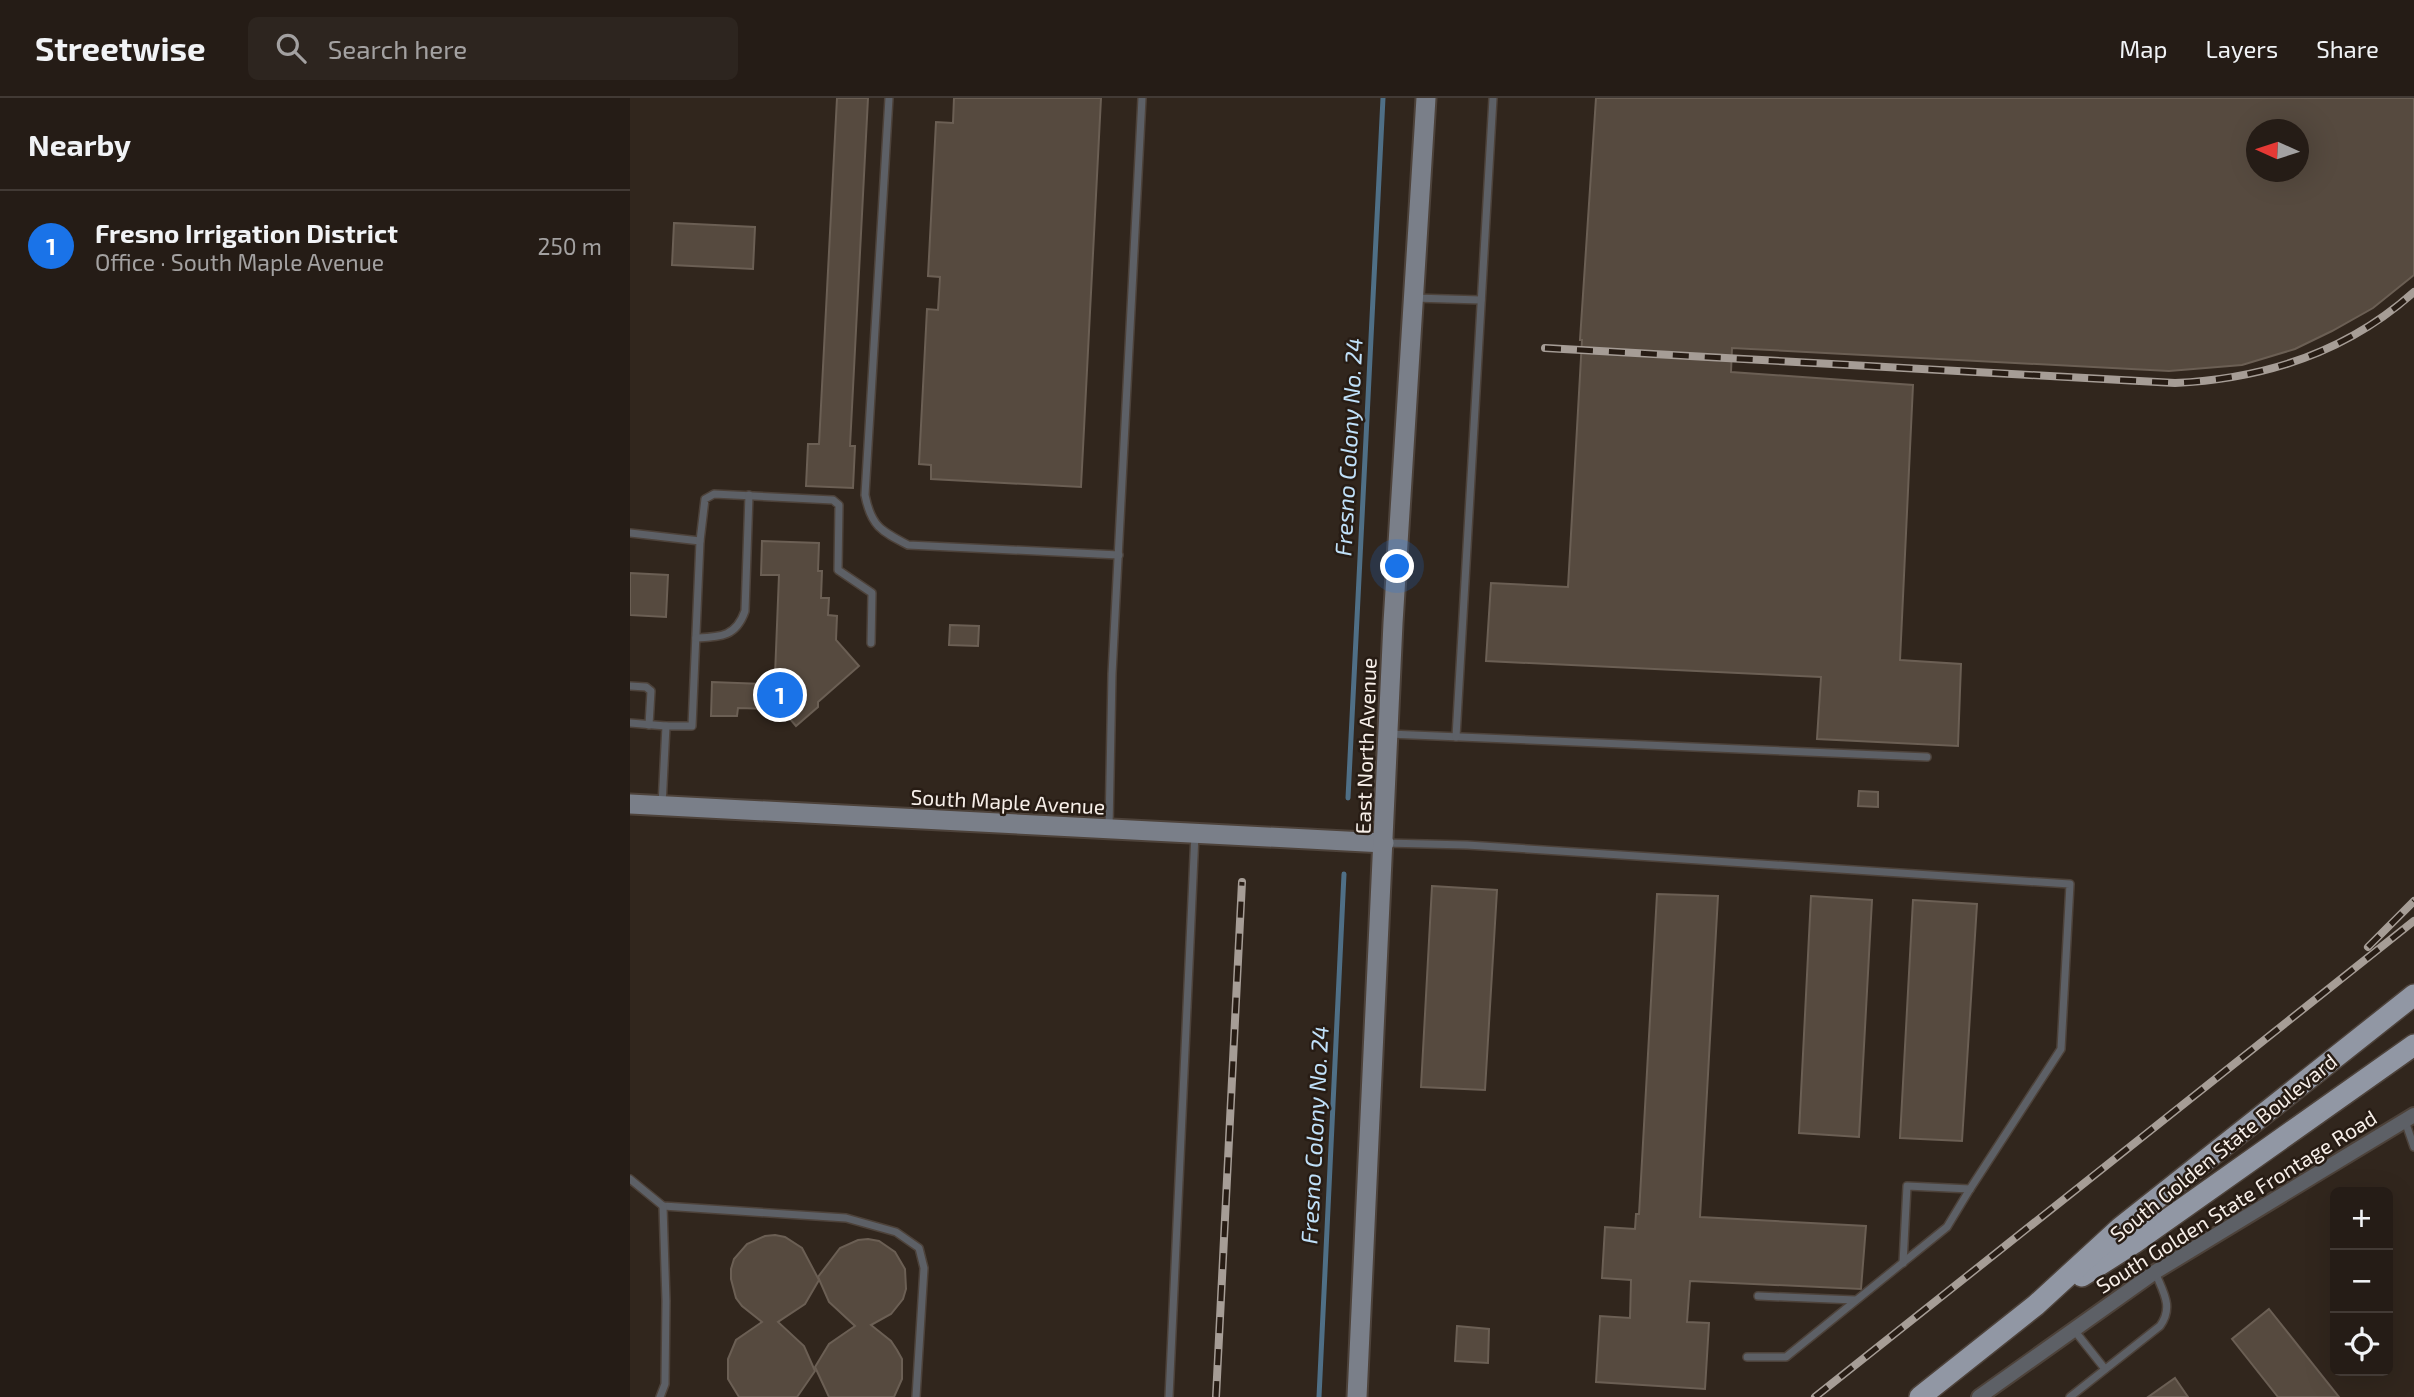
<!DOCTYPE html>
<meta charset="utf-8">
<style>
body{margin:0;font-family:"Exo 2",sans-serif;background:#2d251f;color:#f1f3f6}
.controls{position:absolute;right:21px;bottom:21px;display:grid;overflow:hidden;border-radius:10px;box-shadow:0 7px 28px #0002}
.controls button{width:63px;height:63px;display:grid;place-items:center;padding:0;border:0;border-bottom:2px solid #423a35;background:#251c16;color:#f1f3f6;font:35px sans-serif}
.compass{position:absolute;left:1616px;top:21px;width:63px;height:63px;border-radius:50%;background:#251c16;box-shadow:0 7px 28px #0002;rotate:273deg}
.you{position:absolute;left:768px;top:469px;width:24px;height:24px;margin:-18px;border:5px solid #fff;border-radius:50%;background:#1a73e8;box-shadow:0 0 0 10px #1a73e833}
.badge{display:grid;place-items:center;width:46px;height:46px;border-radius:50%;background:#1a73e8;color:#fff;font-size:23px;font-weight:700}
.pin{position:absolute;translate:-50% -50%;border:4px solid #fff;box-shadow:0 2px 7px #0006}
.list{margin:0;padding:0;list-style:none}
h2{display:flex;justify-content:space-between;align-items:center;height:91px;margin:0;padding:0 28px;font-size:30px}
h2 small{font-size:23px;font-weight:400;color:#a3a1a1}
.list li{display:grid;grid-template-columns:46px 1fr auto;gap:21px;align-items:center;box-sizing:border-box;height:112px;padding:0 28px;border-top:2px solid #423a35}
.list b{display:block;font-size:26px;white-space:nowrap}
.list p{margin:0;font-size:23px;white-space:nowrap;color:#a3a1a1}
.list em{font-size:23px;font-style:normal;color:#a3a1a1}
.icon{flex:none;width:38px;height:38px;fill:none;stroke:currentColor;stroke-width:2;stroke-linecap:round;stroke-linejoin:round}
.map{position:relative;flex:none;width:1784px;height:1299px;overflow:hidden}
header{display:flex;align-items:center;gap:42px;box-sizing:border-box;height:98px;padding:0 35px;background:#251c16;border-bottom:2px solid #423a35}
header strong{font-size:33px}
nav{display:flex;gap:38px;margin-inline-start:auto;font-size:24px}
.search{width:490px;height:63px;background:#2d251f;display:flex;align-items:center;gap:18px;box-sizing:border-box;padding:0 24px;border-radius:10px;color:#a3a1a1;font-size:26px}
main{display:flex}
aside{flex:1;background:#251c16}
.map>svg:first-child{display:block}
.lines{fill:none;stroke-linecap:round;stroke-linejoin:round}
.stream{stroke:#4f6f86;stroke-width:5}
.building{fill:#564a3f;stroke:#6b5f54;stroke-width:2;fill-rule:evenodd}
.lane-casing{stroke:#4d423a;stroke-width:10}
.street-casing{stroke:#4d423a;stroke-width:18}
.secondary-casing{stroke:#4d423a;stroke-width:23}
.primary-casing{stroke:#4d423a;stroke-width:24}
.lane{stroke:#5d6066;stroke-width:7}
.street{stroke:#5d6066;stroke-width:14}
.secondary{stroke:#7a7f89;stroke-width:19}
.primary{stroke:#9197a4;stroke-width:21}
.rail-casing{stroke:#a69d96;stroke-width:8}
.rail{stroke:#271c14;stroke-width:5;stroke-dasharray:16;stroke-linecap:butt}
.labels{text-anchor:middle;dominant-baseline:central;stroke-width:5;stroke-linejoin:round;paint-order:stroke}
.street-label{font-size:21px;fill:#f7efe9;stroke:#271c14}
.water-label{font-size:23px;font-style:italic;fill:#c0e1fa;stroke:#271c14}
</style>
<header>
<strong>Streetwise</strong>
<div class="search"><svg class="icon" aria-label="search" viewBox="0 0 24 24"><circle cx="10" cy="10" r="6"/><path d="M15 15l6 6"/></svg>Search here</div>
<nav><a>Map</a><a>Layers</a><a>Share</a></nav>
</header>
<main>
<aside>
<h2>Nearby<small></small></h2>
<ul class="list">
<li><span class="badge">1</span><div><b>Fresno Irrigation District</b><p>Office · South Maple Avenue</p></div><em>250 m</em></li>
</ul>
</aside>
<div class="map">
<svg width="1784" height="1299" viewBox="0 0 1784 1299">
<rect width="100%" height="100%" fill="#31261d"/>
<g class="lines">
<g class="stream">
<path d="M718 700 753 0"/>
<path d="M689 1299 714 776"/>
</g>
</g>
<g class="building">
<path d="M207 0H238L220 348H225L223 390 176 388 178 346H189Z"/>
<path d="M324 0H471L451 389 301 381V367L289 366 297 211 308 212 310 179 298 178 306 24 323 25Z"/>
<path d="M966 0H1784V177L1743 210 1702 233 1665 251 1612 267 1539 273 1102 250 1101 274 1283 287 1270 562 1331 566 1328 648 1187 641 1191 579 856 563 861 485 938 489 952 242H950ZM1627 32H1669V74H1627Z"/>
<path d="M44 125 125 129 123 171 42 167Z"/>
<path d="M132 443 189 445 188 473H192L191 500H199L198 517 207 518 206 542 229 568 188 604V609L166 628 155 615 143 611 108 610 107 618H81L82 584 137 586 145 577 149 477H131Z"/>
<path d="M0 475 38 477 36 519 0 517Z"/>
<path d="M320 527 349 528 348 548 319 547Z"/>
<path d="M1229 693 1248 694V709L1228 708Z"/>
<path d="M802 788 867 792 855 992 791 989Z"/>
<path d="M1027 796 1088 798 1070 1119 1236 1128 1231 1191 1060 1183 1057 1224 1079 1225 1075 1291 966 1284 970 1218 1000 1220 1001 1182 972 1180 975 1129 1005 1131 1006 1116H1009Z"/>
<path d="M1181 798 1242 802 1229 1039 1169 1035Z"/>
<path d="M1283 802 1347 806 1332 1043 1270 1040Z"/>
<path d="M145 1137 155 1139 172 1150 189 1182 175 1206 148 1224 174 1248 185 1273 167 1299H109L98 1281V1261L106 1242 132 1224 112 1208 106 1200 101 1181V1171L104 1161 117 1146 135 1138Z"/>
<path d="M238 1141 249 1143 265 1154 275 1171 276 1191 273 1201 261 1216 241 1227 261 1243 267 1252 272 1261V1281L264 1299H199L185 1269 199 1246 225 1228 199 1204 188 1179 210 1150 228 1142Z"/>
<path d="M1639 1211 1709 1299H1648L1602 1241Z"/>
<path d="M827 1228 859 1231 858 1265 825 1263Z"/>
<path d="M1545 1280 1558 1299H1518Z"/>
</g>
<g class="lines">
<defs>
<g id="lane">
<path d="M259 0 235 397C241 428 251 433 278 447L489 457"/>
<path d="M784 200 851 202"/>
<path d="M0 435 70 443 62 628H36"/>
<path d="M70 443 75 401 84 396 203 402 209 407 208 472 242 495 241 545"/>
<path d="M66 540C90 539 106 539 115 513L119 397"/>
<path d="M0 588 16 589 21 593 19 627"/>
<path d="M0 625 36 628 32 707"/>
<path d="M759 636 1297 659"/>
<path d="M826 639 863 0"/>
<path d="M479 730 482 576 512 0"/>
<path d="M755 745 837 747 1440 786 1431 951 1340 1091 1317 1129 1156 1259H1117"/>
<path d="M1775 1023 1784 1049"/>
<path d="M0 1081 33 1108 216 1120 266 1134 289 1150 294 1170 286 1299"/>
<path d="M1273 1165 1277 1088 1340 1091"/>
<path d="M1128 1198 1225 1202"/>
<path d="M1444 1232 1475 1271"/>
<path d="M30 1299 35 1286 36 1203 33 1108"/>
<path d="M539 1299 565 736"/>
<path d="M1440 1299 1530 1228C1544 1209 1533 1194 1525 1174"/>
</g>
<path id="street" d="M1349 1299 1525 1174 1784 1017"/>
<g id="secondary">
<path d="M0 706 754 745"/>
<path d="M727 1299 763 525 796 0"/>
</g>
<g id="primary">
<path d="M1452 1178 1504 1145 1784 947"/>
<path d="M1290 1299 1406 1207 1490 1130 1784 897"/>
</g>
</defs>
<use href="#lane" class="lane-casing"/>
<use href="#street" class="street-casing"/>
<use href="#secondary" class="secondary-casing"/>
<use href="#primary" class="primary-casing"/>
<use href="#lane" class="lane"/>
<use href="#street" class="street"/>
<use href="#secondary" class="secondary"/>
<use href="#primary" class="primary"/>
<defs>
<g id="rail">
<path d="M915 250 1545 285C1634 281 1717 254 1784 194"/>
<path d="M1738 849 1784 803"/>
<path d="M586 1299 612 784"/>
<path d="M1185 1299 1784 823"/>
</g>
</defs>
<use href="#rail" class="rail-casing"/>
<use href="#rail" class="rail"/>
</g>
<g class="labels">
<g class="street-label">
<text transform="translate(735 648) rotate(-88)">East North Avenue</text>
<text transform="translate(378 703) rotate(3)">South Maple Avenue</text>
<text transform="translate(1593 1049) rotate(-39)">South Golden State Boulevard</text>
<text transform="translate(1606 1103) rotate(-32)">South Golden State Frontage Road</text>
</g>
<g class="water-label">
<text transform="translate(718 349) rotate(-87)">Fresno Colony No. 24</text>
<text transform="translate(684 1037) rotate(-87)">Fresno Colony No. 24</text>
</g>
</g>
</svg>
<div class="controls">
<button>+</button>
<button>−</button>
<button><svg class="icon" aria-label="locate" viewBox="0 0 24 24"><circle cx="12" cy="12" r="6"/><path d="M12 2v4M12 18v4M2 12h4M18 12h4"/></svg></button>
</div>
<svg class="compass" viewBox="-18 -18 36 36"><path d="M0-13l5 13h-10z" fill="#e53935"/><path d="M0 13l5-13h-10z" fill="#a3a1a1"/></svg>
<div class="you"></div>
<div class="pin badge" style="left:150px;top:597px">1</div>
</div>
</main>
